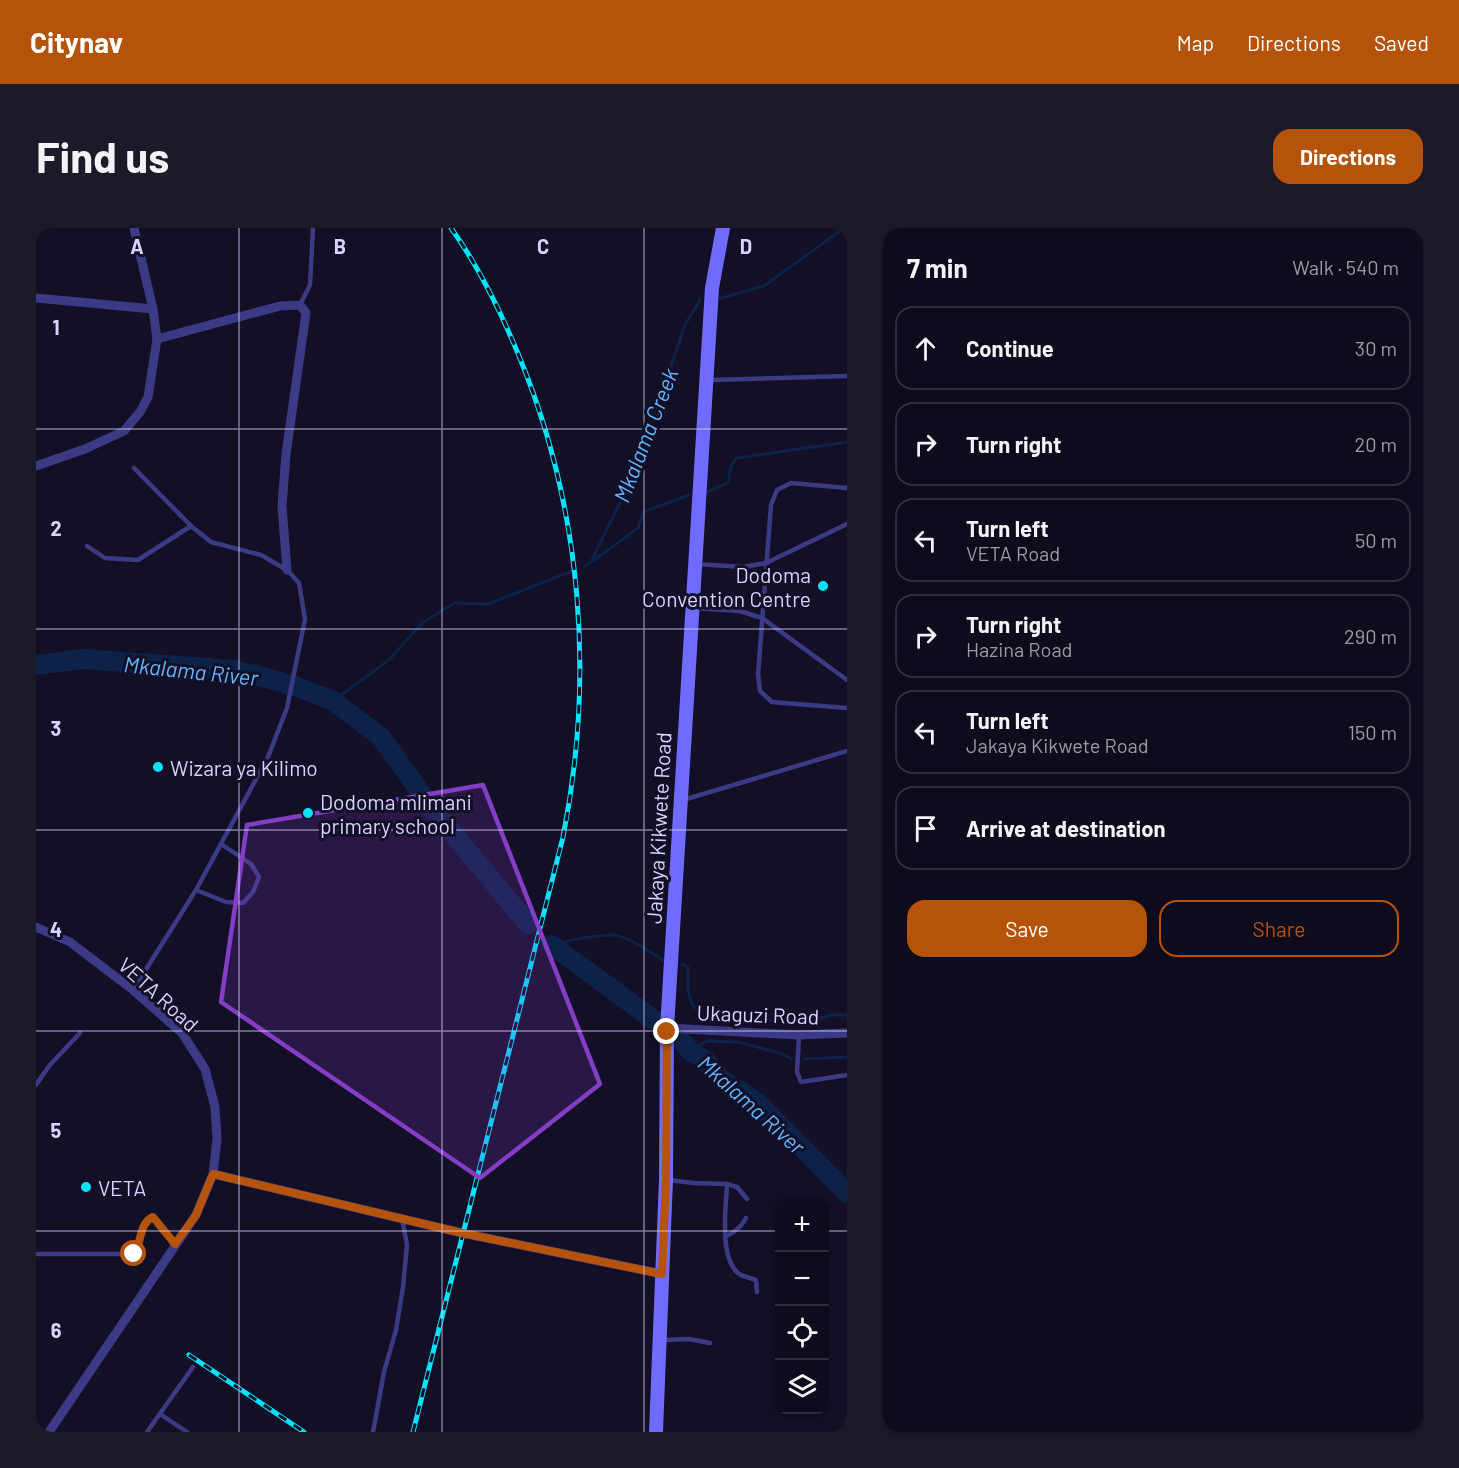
<!DOCTYPE html>
<meta charset="utf-8">
<style>
body{margin:0;font-family:Barlow,sans-serif;background:#1c1929;color:#f1f3f6}
.controls{position:absolute;right:18px;bottom:18px;display:grid;overflow:hidden;border-radius:12px;box-shadow:0 2px 4px #0004}
.controls button{width:54px;height:54px;display:grid;place-items:center;padding:0;border:0;border-bottom:2px solid #2e2b3b;background:#0e0b1c;color:#f1f3f6;font:30px sans-serif}
.stop{position:absolute;width:18px;height:18px;margin:-14px;border:4px solid #b45309;border-radius:50%;background:#fff}
.stop.end{background:#b45309;border-color:#fff;box-shadow:0 2px 6px #0008}
.list{margin:0;padding:0;list-style:none}
h2{display:flex;justify-content:space-between;align-items:center;height:78px;margin:0;padding:0 24px;font-size:26px}
h2 small{font-size:20px;font-weight:400;color:#9b9ba3}
.list li{display:grid;grid-template-columns:39px 1fr auto;gap:18px;align-items:center;box-sizing:border-box;height:84px;margin:0 12px 12px;padding:0 12px;border:2px solid #2e2b3b;border-radius:18px}
.list b{display:block;font-size:22px;white-space:nowrap}
.list p{margin:0;font-size:20px;white-space:nowrap;color:#9b9ba3}
.list em{font-size:20px;font-style:normal;color:#9b9ba3}
.actions{display:flex;gap:12px;padding:18px 24px}
.actions a{flex:1;padding:14px 0;border:2px solid #b45309;border-radius:18px;text-align:center;font-size:21px;color:#b45309}
.actions .main{background:#b45309;color:#fff}
.icon{flex:none;width:33px;height:33px;fill:none;stroke:currentColor;stroke-width:2;stroke-linecap:round;stroke-linejoin:round}
.map{position:relative;flex:none;width:811px;height:1204px;overflow:hidden;border-radius:18px}
header{display:flex;align-items:center;gap:36px;box-sizing:border-box;height:84px;padding:0 30px;background:#b45309;color:#fff}
header strong{font-size:28px}
nav{display:flex;gap:33px;margin-inline-start:auto;font-size:21px}
.intro{display:flex;align-items:center;justify-content:space-between;box-sizing:border-box;height:144px;padding:0 36px}
h1{margin:0;font-size:42px}
.button{padding:15px 27px;border-radius:18px;background:#b45309;color:#fff;font-size:21px;font-weight:700}
main{display:flex;gap:36px;padding:0 36px}
aside{flex:1;background:#0e0b1c;border-radius:18px;box-shadow:0 2px 4px #0004}
.map>svg:first-child{display:block}
.lines{fill:none;stroke-linecap:round;stroke-linejoin:round}
.stream{stroke:#0c2248;stroke-width:3}
.river{stroke:#0c2248;stroke-width:20}
.lane{stroke:#3d3a85;stroke-width:4.5}
.street{stroke:#3d3a85;stroke-width:9}
.secondary{stroke:#6f6bff;stroke-width:14}
.rail-casing{stroke:#00e5ff;stroke-width:5}
.rail{stroke:#130f26;stroke-width:3;stroke-dasharray:9;stroke-linecap:butt}
.route{stroke:#b45309;stroke-width:8}
.marked{fill:#843dc5;fill-opacity:0.2;stroke:#843dc5;stroke-width:4.5;stroke-linejoin:round}
.grid{fill:none;stroke:#d9d4ff;stroke-width:1.5;stroke-opacity:0.55}
.poi-dot{fill:#00e5ff;stroke:#130f26;stroke-width:2}
.labels{text-anchor:middle;dominant-baseline:central;stroke-width:6;stroke-linejoin:round;paint-order:stroke}
.poi-label{font-size:21px;fill:#d9d4ff;stroke:#130f26;text-anchor:start}
.street-label{font-size:21px;fill:#d9d4ff;stroke:#130f26}
.water-label{font-size:22px;font-style:italic;fill:#62b6ff;stroke:#130f26}
.grid-label{font-size:20px;text-anchor:middle;font-weight:bold;fill:#d9d4ff;stroke:#130f26;stroke-width:6;stroke-linejoin:round;paint-order:stroke}
</style>
<header>
<strong>Citynav</strong>
<nav><a>Map</a><a>Directions</a><a>Saved</a></nav>
</header>
<div class="intro"><h1>Find us</h1><a class="button">Directions</a></div>
<main>
<div class="map">
<svg width="811" height="1204" viewBox="0 0 811 1204">
<rect width="100%" height="100%" fill="#130f26"/>
<g class="lines">
<g class="stream">
<path d="M682 71 728 58 808 0"/>
<path d="M671 264 692 255 695 238 701 230 811 214"/>
<path d="M557 333 602 300 607 284 653 267"/>
<path d="M549 338 555 334 599 244 649 97 664 72"/>
<path d="M297 473 353 432 387 394 419 375 452 376 536 343"/>
<path d="M516 717C535 712 557 707 577 707 592 708 614 724 627 732"/>
<path d="M646 736 652 739C652 758 649 778 669 788L769 795 796 787H811"/>
<path d="M654 823 671 813 701 814 744 825 756 831"/>
<path d="M768 831 811 829"/>
</g>
<g class="river">
<path d="M0 437 47 431 199 442 257 457 297 473 345 509 395 579 492 696"/>
<path d="M516 717 622 795"/>
<path d="M646 813 654 823 669 832 685 851 722 875 811 965"/>
</g>
<g class="lane">
<path d="M264 77 274 57 277 0"/>
<path d="M673 152 811 148"/>
<path d="M811 260 755 255 741 262 735 277 722 447 724 463 736 474 811 480"/>
<path d="M51 318 69 330 102 332 155 298"/>
<path d="M661 336 707 339 730 335 811 296"/>
<path d="M658 380 704 383 726 390 811 452"/>
<path d="M647 572 811 523"/>
<path d="M160 662 190 674 207 675 217 664 223 649 215 636 185 616"/>
<path d="M97 762 160 662 232 529 251 480 269 391 263 355 251 342 225 327 175 314 155 298 98 240"/>
<path d="M763 807 761 844 765 854 811 847"/>
<path d="M0 857 13 838 44 805"/>
<path d="M632 952 658 955 691 956C690 979 683 1029 702 1045 707 1049 715 1050 720 1052L721 1064"/>
<path d="M691 956 701 959 711 971"/>
<path d="M689 1009C698 1004 705 1000 710 990"/>
<path d="M0 1026H98C106 1014 103 995 117 989L139 1016"/>
<path d="M627 1112 653 1111 674 1115"/>
<path d="M124 1186 151 1204"/>
<path d="M111 1204 157 1139"/>
<path d="M337 1204 348 1144 360 1102 367 1059 371 1017 366 990"/>
</g>
<g class="street">
<path d="M0 70 117 81"/>
<path d="M121 111 244 78 264 77 270 85 250 226 246 278 251 342"/>
<path d="M0 238 49 221 88 203 104 184 112 169 121 111 117 81 98 0"/>
<path d="M0 699 34 714 97 762 146 805 169 841 179 879 181 911 177 946 160 987 13 1204"/>
<path d="M631 800 763 807 811 805"/>
<path d="M177 946 426 1005 626 1046"/>
</g>
<path class="secondary" d="M620 1204 630 951 631 800 676 60 687 0"/>
<defs>
<g id="rail">
<path d="M153 1127 268 1204"/>
<path d="M377 1204 527 609C559 448 546 281 483 128 465 84 443 39 415 0"/>
</g>
</defs>
<use href="#rail" class="rail-casing"/>
<use href="#rail" class="rail"/>
</g>
<g class="lines">
<path class="route" d="M98 1026C106 1014 103 995 117 989L139 1016 160 987 177 946 426 1005 626 1046 630 951 631 804"/>
</g>
<path class="marked" d="M447 557 564 856 444 950 185 774 211 597Z"/>
<path class="grid" d="M203 0V1204M406 0V1204M608 0V1204M0 201H811M0 401H811M0 602H811M0 803H811M0 1003H744M788 1003H811"/>
<g class="poi-dot">
<circle cx="787" cy="358" r="6"/>
<circle cx="122" cy="539" r="6"/>
<circle cx="272" cy="585" r="6"/>
<circle cx="50" cy="959" r="6"/>
</g>
<g class="labels">
<g class="poi-label">
<text x="775" y="346" text-anchor="end">Dodoma<tspan x="775" dy="24">Convention Centre</tspan></text>
<text x="134" y="539">Wizara ya Kilimo</text>
<text x="284" y="573">Dodoma mlimani<tspan x="284" dy="24">primary school</tspan></text>
<text x="62" y="959">VETA</text>
</g>
<g class="street-label">
<text transform="translate(622 600) rotate(-87)">Jakaya Kikwete Road</text>
<text transform="translate(123 766) rotate(42)">VETA Road</text>
<text transform="translate(722 786) rotate(2)">Ukaguzi Road</text>
</g>
<g class="water-label">
<text transform="translate(609 207) rotate(-69)">Mkalama Creek</text>
<text transform="translate(155 442) rotate(6)">Mkalama River</text>
<text transform="translate(716 876) rotate(42)">Mkalama River</text>
</g>
</g>
<g class="grid-label">
<text x="101" y="26">A</text>
<text x="304" y="26">B</text>
<text x="507" y="26">C</text>
<text x="710" y="26">D</text>
<text x="20" y="107">1</text>
<text x="20" y="308">2</text>
<text x="20" y="508">3</text>
<text x="20" y="709">4</text>
<text x="20" y="910">5</text>
<text x="20" y="1110">6</text>
</g>
</svg>
<div class="controls">
<button>+</button>
<button>−</button>
<button><svg class="icon" aria-label="locate" viewBox="0 0 24 24"><circle cx="12" cy="12" r="6"/><path d="M12 2v4M12 18v4M2 12h4M18 12h4"/></svg></button>
<button><svg class="icon" aria-label="layers" viewBox="0 0 24 24"><path d="M12 4l9 5-9 5-9-5zM3 14l9 5 9-5"/></svg></button>
</div>
<div class="stop" style="left:98px;top:1026px"></div>
<div class="stop end" style="left:631px;top:804px"></div>
</div>
<aside>
<h2>7 min<small>Walk · 540 m</small></h2>
<ul class="list">
<li><svg class="icon" aria-label="ahead" viewBox="0 0 24 24"><path d="M12 20V5M6 11l6-6 6 6"/></svg><div><b>Continue</b></div><em>30 m</em></li>
<li><svg class="icon" aria-label="right" viewBox="0 0 24 24"><path d="M7 20v-9h11M14 6l5 5-5 5"/></svg><div><b>Turn right</b></div><em>20 m</em></li>
<li><svg class="icon" aria-label="left" viewBox="0 0 24 24"><path d="M17 20v-9H6M10 6l-5 5 5 5"/></svg><div><b>Turn left</b><p>VETA Road</p></div><em>50 m</em></li>
<li><svg class="icon" aria-label="right" viewBox="0 0 24 24"><path d="M7 20v-9h11M14 6l5 5-5 5"/></svg><div><b>Turn right</b><p>Hazina Road</p></div><em>290 m</em></li>
<li><svg class="icon" aria-label="left" viewBox="0 0 24 24"><path d="M17 20v-9H6M10 6l-5 5 5 5"/></svg><div><b>Turn left</b><p>Jakaya Kikwete Road</p></div><em>150 m</em></li>
<li><svg class="icon" aria-label="arrive" viewBox="0 0 24 24"><path d="M6 21V4h12l-3 4 3 4H6"/></svg><div><b>Arrive at destination</b></div></li>
</ul>
<div class="actions"><a class="main">Save</a><a>Share</a></div>
</aside>
</main>
